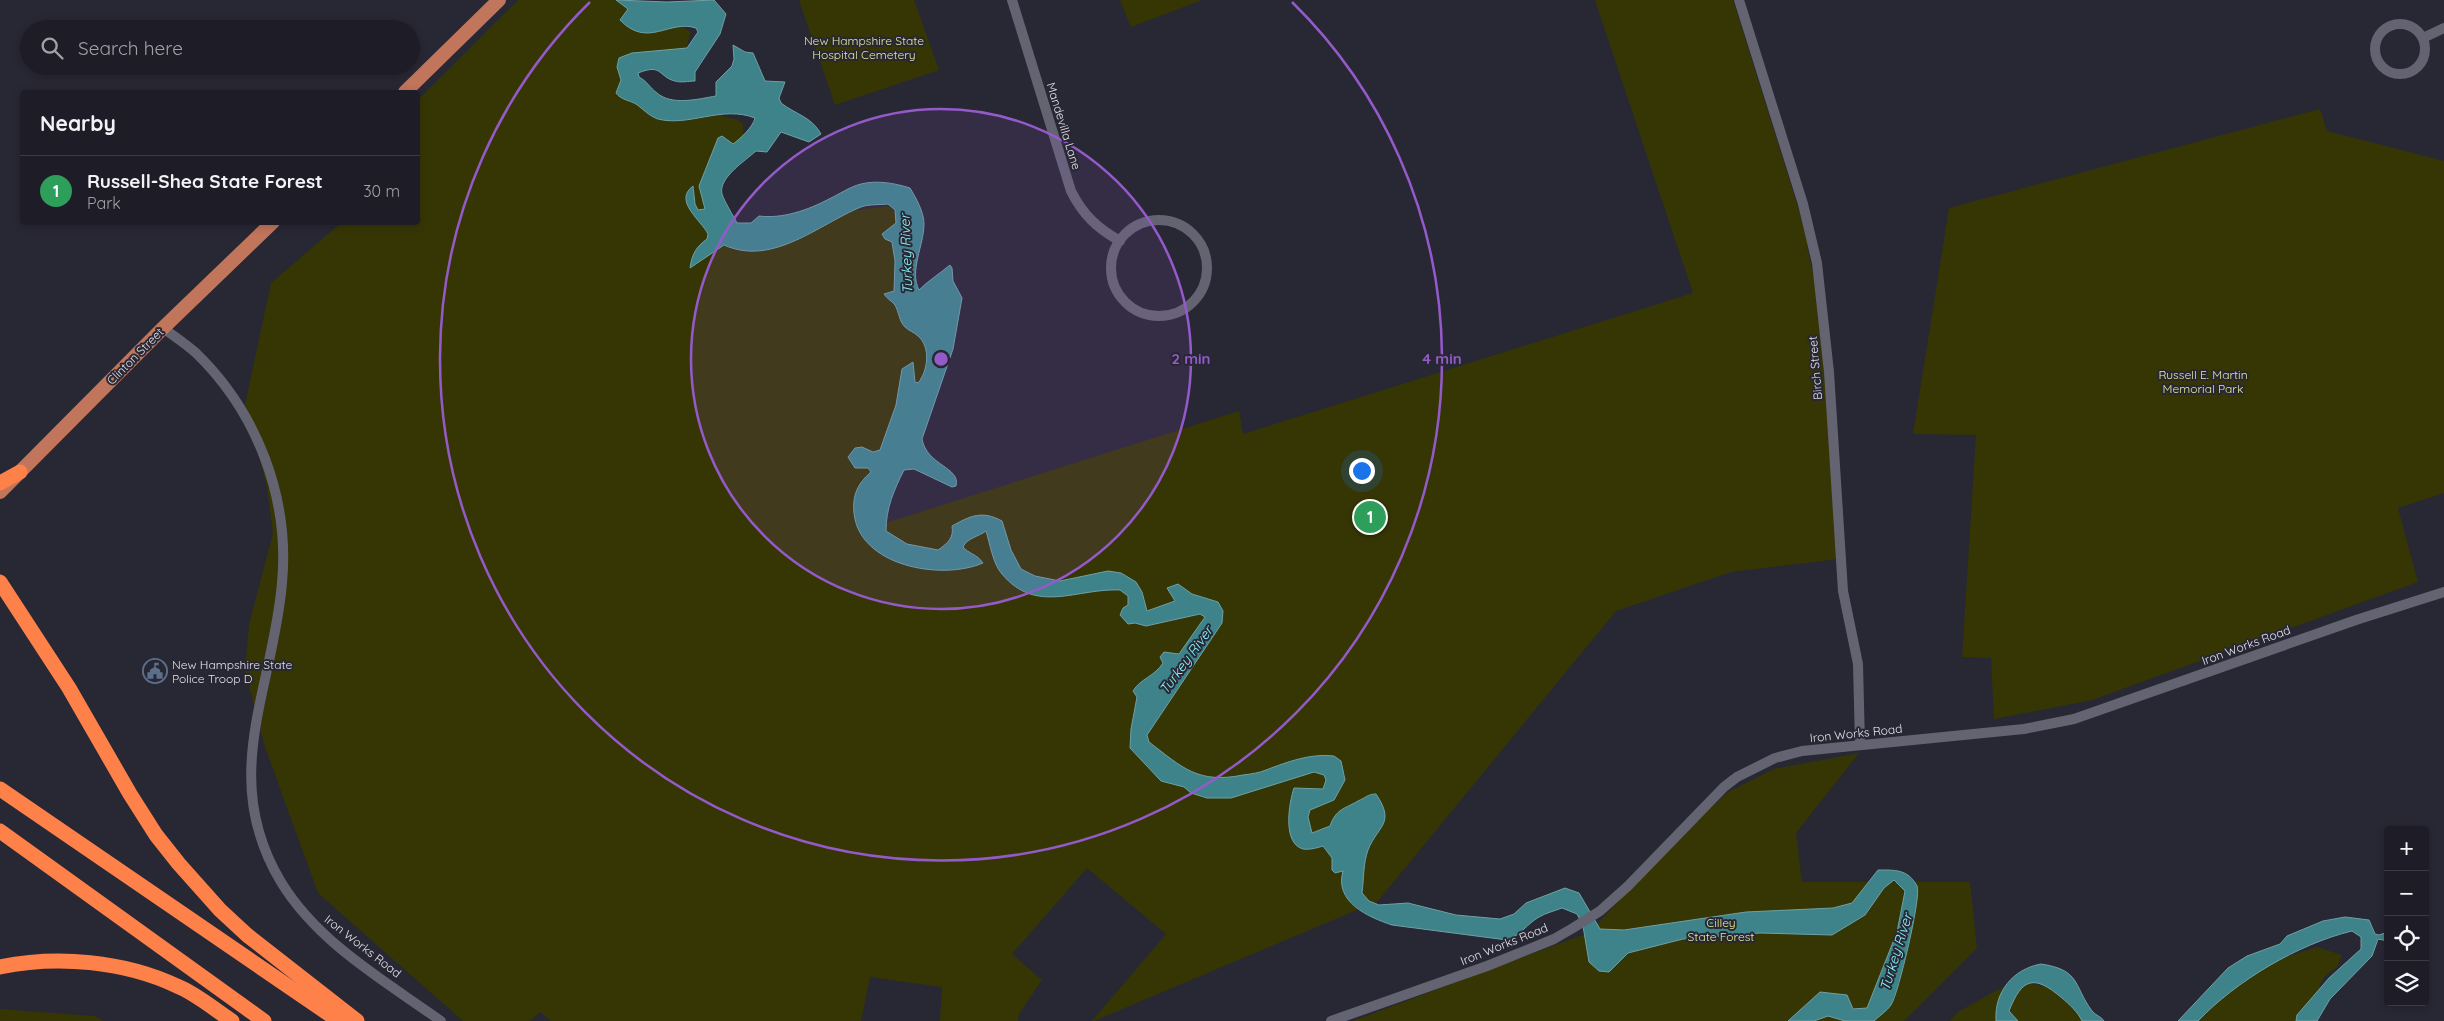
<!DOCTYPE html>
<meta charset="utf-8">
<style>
body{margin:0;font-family:Quicksand,sans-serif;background:#26262f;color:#f1f3f6}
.controls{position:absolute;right:15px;bottom:15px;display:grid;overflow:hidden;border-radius:5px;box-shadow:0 2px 8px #0003}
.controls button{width:45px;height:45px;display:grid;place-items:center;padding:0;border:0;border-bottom:1px solid #3c3b44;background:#1e1d27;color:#f1f3f6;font:25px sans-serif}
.you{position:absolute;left:1361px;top:470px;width:18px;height:18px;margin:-12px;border:4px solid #fff;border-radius:50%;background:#1a73e8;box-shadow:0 0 0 8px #1a73e833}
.badge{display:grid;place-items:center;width:32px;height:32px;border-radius:50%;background:#aeaefa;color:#fff;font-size:16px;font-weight:700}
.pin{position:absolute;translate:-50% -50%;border:2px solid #fff;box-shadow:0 1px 5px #0006}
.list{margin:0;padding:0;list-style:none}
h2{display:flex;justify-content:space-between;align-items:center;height:65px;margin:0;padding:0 20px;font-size:21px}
h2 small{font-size:16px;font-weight:400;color:#a1a2a7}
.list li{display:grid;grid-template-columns:32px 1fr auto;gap:15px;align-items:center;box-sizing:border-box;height:70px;padding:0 20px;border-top:1px solid #3c3b44}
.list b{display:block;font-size:19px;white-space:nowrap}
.list p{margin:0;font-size:16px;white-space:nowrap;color:#a1a2a7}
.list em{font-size:16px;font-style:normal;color:#a1a2a7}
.icon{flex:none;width:28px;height:28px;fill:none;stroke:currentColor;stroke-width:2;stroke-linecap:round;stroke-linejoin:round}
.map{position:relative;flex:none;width:2444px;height:1021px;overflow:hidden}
.search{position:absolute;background:#1e1d27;box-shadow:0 2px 8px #0003;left:20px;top:20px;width:400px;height:55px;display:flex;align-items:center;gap:12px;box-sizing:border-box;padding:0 18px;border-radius:28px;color:#a1a2a7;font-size:19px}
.panel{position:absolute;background:#1e1d27;box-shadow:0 2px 8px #0003;left:20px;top:90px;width:400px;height:135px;border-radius:5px}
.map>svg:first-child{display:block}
.green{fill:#363605}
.water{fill:#3d8389;stroke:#6fa0a6}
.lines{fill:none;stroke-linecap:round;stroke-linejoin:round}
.minor{stroke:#646372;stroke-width:10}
.major{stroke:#c1755a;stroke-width:14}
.highway{stroke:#ff814a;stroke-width:15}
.ring{fill:none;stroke:#955aca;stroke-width:2.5}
.labels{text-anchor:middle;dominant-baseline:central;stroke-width:4;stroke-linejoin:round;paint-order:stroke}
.park-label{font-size:12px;fill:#e5e999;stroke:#282734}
.street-label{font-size:12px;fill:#e3e2eb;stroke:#282734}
.poi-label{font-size:12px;fill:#e3e2eb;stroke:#282734;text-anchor:start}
.water-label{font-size:14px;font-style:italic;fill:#87f4fc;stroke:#282734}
.centre{fill:#955aca;stroke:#282734;stroke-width:2.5}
.ring-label{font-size:15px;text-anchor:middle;font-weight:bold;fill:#955aca;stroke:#282734;stroke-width:4;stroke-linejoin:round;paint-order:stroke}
</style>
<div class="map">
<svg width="2444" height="1021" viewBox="0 0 2444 1021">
<rect width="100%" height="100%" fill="#282734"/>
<g class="green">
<path d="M518 0H620L681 26 691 32 685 51 650 52 635 77 645 91 670 101 738 120 743 124V140L722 157 714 216 782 242 856 210 889 206 897 215 932 342 922 390 879 525 1239 411 1243 434 1693 293 1595 0H1733L1810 246 1807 247C1832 347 1832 457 1838 559L1731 572 1616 611 1378 901 1094 1021H1092L1166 934 1087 868 1012 954 1042 980 1019 1014 1018 1021H940L942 987 870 977 861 1021H551L540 1012 530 1021H463L318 893 265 747 245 670 249 625 273 533 267 487 245 405 271 283 341 223 418 222V100Z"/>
<path d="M799 0H914L939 70 835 105Z"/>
<path d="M1120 0H1202L1131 27Z"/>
<path d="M2320 109 2327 131 2444 161V493L2398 508 2418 582 2092 700 1994 719 1991 658 1962 657 1976 435 1913 434 1949 208Z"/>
<path d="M1859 753 1796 833 1802 882H1970L1977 948 1904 1021H1353L1590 932 1671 845 1728 792 1774 769Z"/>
<path d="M2317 947 2342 955 2337 967 2324 977 2310 1009 2298 1021H2192L2245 976 2283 958Z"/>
<path d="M2019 982 2056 988 2086 1021H1950L1958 1012 2001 988 2002 1007Z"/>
<path d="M0 1009 95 1016 103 1021H0Z"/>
</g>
<g class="water">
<path d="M616 0 667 2 714 0 726 14 720 34 695 72V81C689 81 681 83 675 81 658 77 663 63 638 73L639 77C647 81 650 88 657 93 672 106 698 99 716 96V82L732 66 734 59 733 45 745 52 753 53 765 81 785 82 779 98 781 103C795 114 812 117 821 134L809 142 781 132 767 152 756 151C745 161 718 178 722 194 725 203 733 215 737 223H751L759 216C783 219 808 210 829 199 840 194 849 187 861 184 877 180 894 183 910 188 916 198 924 212 924 224 924 245 909 271 919 290 928 281 939 274 950 265L952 268 953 281 962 298 953 349 922 439C927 466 961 467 956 486L952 487 914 469 904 470C894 490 886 508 886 531L907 544 938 550C948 543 954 538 952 526 970 516 982 510 1002 521L1011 550 1021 569 1035 576 1060 581 1108 571 1121 573 1136 582 1142 592 1147 611 1175 601 1167 588 1178 584 1192 594 1218 602 1223 611 1222 623 1147 735 1149 742C1183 768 1198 784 1243 775 1251 774 1259 773 1266 770 1287 762 1311 753 1334 756L1341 761 1345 780 1334 800 1310 810 1308 817 1312 833 1330 826C1336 809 1344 809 1358 801 1365 798 1368 794 1376 794 1396 824 1378 825 1368 850 1363 864 1364 878 1362 893L1369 901 1379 905 1408 903 1456 915 1500 919 1514 914 1526 903 1565 888 1579 893 1600 929 1624 930 1746 912 1833 908 1852 903 1878 870C1895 870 1908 869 1917 886 1922 895 1898 995 1891 1005 1887 1011 1879 1016 1874 1021H1845L1828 1016 1814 1021H1788L1820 992 1847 995 1853 1009 1867 1008 1897 932 1905 891 1894 880 1884 888 1865 915 1832 935 1760 933 1683 939 1628 953 1609 972 1599 971 1589 962 1583 926 1577 914 1562 908C1554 911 1546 913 1539 917 1527 924 1521 935 1507 940L1392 925C1368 917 1334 902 1343 871L1335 873 1332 870V858L1323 846C1317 848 1309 850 1303 849 1282 843 1289 803 1294 788L1323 789 1326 780 1324 775 1314 772 1231 798H1207L1191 793 1184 787 1161 781 1130 748 1131 729 1137 697 1133 691C1140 679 1155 676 1163 663L1160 657 1164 652 1179 654 1205 617 1200 614 1146 626 1135 623 1128 624 1120 615 1123 608 1128 605V596L1120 590C1077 588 1036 615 1002 574 993 564 990 544 986 531 978 537 967 538 963 547 969 554 977 554 983 563 941 581 859 566 854 513 852 495 858 483 871 472L868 468H855L848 457 855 448 862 447 873 452 880 450 896 405 902 369 913 362 915 382 918 383C928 371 931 347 918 336 914 332 909 331 905 327 899 321 899 312 895 305 892 301 887 299 884 294L894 291 895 261 892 242 885 239 882 234 896 223 895 210 888 204C880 205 869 204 861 207 819 224 773 267 724 245L690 268C692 254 696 247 707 239L708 234C701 220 673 201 693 186L695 204 698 210 705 209 699 186 718 138 722 136 733 144C740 139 753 127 755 118 722 105 689 127 658 119 649 116 643 109 636 104 629 100 621 100 616 93L621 80 617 67 619 58 632 53 687 48 698 32 696 28C669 19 648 49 620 20L628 9Z"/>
<path d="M2345 917 2369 920 2375 934 2379 935 2388 932V941L2378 939 2372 956 2330 999 2317 1021H2296L2297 1015 2329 978 2361 949V937L2352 931C2298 944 2236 981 2198 1021H2178L2228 968 2247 956 2280 944 2287 936 2323 921Z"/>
<path d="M2041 964C2081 970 2073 985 2092 1011 2096 1016 2101 1016 2104 1021H2082C2078 1012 2069 1004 2062 998 2034 974 2022 978 2009 1011L2018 1021H1996C1994 992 2013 969 2041 964Z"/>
</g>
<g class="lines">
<g class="minor">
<path d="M1012 0 1071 191C1083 215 1097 228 1120 241"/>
<path d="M1739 0 1803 204 1817 263 1829 372 1843 591 1858 664 1860 744"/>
<circle cx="2400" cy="49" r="25"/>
<path d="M2423 38 2444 28"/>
<circle cx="1159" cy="268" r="48"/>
<path d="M163 328C174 336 186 344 196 353 257 412 290 498 282 583 273 690 218 777 281 882 318 943 385 981 441 1021"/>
<path d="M1331 1021 1487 966 1554 939 1573 928 1600 911 1628 886 1724 787 1737 777 1775 758 1802 751 2024 729 2074 719 2356 620 2444 592"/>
</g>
<g class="major">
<path d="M405 92 499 0"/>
<path d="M0 492 163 328 273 222"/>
</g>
<g class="highway">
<path d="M0 483 20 472"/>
<path d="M0 582 69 688 130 794 156 835 179 864 220 910 247 935 357 1021"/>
<path d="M0 789 339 1021"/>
<path d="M0 831 264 1021"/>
<path d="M0 967C57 955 124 961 177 986 197 994 215 1010 232 1021"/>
</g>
</g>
<circle cx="941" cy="359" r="250" fill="#955aca" fill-opacity=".12"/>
<g class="ring">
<circle cx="941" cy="359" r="250"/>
<path d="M1292 2A501 501 0 1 1 590 2"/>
</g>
<defs>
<symbol id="civic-ring" viewBox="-11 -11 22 22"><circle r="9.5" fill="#282734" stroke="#5c6f8a" stroke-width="1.5"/><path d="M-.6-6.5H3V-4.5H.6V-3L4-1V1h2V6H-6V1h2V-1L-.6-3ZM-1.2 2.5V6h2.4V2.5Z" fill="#5c6f8a"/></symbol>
</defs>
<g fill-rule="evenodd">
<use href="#civic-ring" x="141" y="657" width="28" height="28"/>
</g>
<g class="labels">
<g class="park-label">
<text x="864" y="40">New Hampshire State<tspan x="864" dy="14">Hospital Cemetery</tspan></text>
<text x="2203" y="374">Russell E. Martin<tspan x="2203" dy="14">Memorial Park</tspan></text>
<text x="1721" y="922">Cilley<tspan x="1721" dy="14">State Forest</tspan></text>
</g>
<g class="street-label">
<text transform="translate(1064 126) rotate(73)">Mandevilla Lane</text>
<text transform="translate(135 356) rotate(-45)">Clinton Street</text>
<text transform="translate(1815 368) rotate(-95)">Birch Street</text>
<text transform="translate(2246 645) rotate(-20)">Iron Works Road</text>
<text transform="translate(1856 733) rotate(-6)">Iron Works Road</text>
<text transform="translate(1504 944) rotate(-22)">Iron Works Road</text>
<text transform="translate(363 946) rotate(38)">Iron Works Road</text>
</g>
<g class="poi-label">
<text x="172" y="664">New Hampshire State<tspan x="172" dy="14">Police Troop D</tspan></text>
</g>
<g class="water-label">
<text transform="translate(906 254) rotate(-92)">Turkey River</text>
<text transform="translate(1186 660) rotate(-54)">Turkey River</text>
<text transform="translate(1896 952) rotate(-73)">Turkey River</text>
</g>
</g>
<circle cx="941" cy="359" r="8" class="centre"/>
<g class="ring-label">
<text x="1191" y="364">2 min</text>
<text x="1442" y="364">4 min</text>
</g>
</svg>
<div class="controls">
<button>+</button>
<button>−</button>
<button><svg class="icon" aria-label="locate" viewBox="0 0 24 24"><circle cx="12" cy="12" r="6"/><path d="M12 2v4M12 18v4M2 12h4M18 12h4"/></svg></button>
<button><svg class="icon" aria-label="layers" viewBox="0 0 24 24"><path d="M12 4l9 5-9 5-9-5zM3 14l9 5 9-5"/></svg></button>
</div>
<div class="you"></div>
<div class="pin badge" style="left:1370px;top:517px;background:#2e9e5b">1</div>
<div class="search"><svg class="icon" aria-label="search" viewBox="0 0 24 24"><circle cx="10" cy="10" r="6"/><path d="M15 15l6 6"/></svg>Search here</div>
<section class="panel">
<h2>Nearby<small></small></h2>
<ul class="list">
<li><span class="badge" style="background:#2e9e5b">1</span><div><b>Russell-Shea State Forest</b><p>Park</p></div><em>30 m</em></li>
</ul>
</section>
</div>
